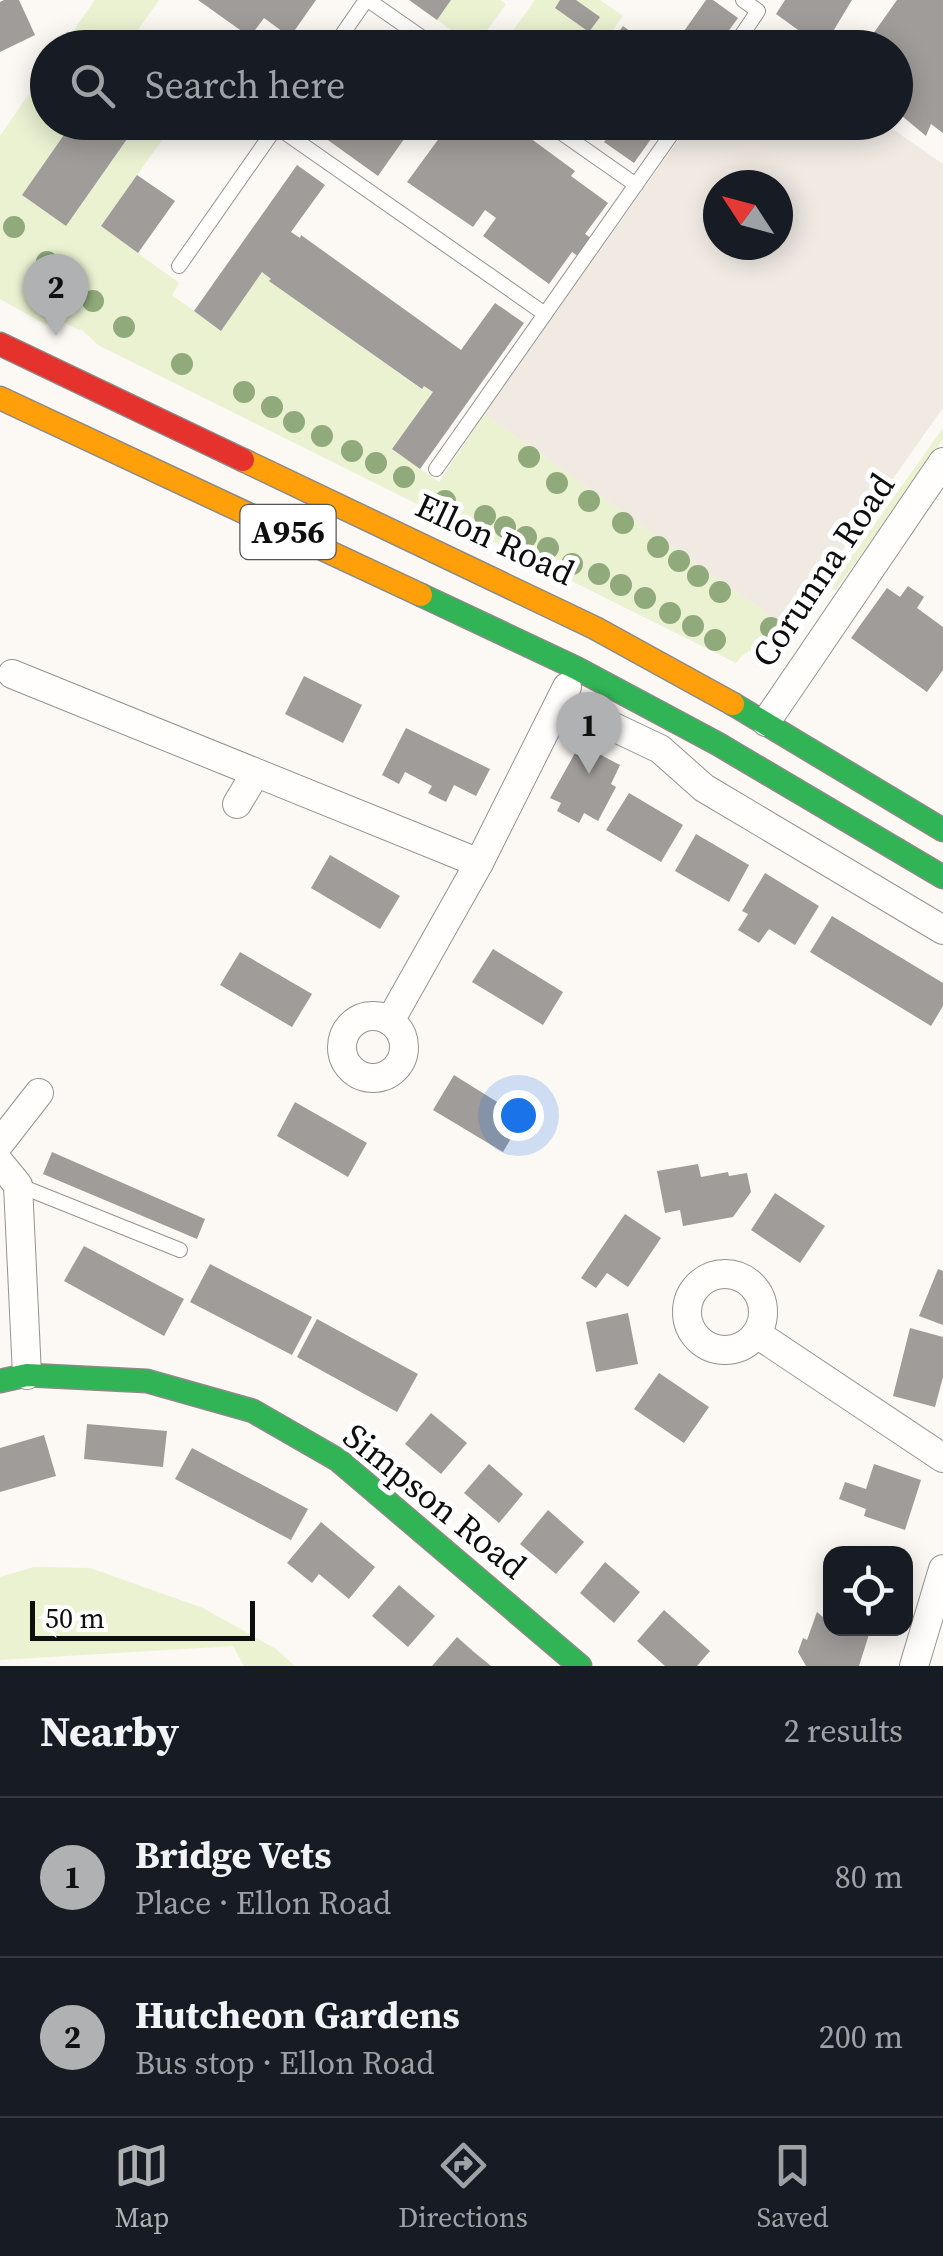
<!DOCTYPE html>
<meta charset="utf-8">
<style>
body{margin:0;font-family:"Source Serif 4",serif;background:#20242c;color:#f1f3f6}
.controls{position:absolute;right:30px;bottom:30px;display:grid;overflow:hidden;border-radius:20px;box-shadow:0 5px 25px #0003}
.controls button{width:90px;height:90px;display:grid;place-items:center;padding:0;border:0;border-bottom:2px solid #363941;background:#171b24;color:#f1f3f6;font:50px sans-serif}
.compass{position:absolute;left:703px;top:170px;width:90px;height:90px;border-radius:50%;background:#171b24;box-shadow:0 5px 25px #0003;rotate:306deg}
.scale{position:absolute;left:30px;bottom:25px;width:225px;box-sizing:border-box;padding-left:10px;border:5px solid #0e0e0e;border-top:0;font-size:28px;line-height:35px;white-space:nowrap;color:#0e0e0e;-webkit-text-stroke:8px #fff;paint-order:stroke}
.you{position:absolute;left:518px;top:1115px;width:35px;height:35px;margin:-25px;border:8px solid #fff;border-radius:50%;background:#1a73e8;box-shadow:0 0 0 15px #1a73e833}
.badge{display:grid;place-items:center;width:65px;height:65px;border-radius:50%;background:#b0b1b2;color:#111;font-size:32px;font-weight:700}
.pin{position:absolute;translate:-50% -82px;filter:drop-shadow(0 2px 5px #0008)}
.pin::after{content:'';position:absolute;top:52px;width:35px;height:30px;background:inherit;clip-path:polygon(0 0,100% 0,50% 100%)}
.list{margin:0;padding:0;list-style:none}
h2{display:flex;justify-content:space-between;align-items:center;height:130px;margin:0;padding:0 40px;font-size:42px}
h2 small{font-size:32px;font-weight:400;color:#9ea1a6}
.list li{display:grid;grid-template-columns:65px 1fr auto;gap:30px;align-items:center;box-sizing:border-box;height:160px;padding:0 40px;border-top:2px solid #363941}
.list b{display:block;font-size:38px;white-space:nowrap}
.list p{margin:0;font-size:32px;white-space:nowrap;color:#9ea1a6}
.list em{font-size:32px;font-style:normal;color:#9ea1a6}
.icon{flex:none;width:55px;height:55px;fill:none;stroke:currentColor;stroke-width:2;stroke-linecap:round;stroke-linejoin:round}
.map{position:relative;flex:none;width:943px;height:1666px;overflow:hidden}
.search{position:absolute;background:#171b24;box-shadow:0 5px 25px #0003;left:30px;right:30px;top:30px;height:110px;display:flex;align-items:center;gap:25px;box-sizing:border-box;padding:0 35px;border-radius:55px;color:#9ea1a6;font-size:38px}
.sheet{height:450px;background:#171b24}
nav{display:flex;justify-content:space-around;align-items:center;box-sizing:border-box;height:140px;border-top:2px solid #363941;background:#171b24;font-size:28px;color:#9ea1a6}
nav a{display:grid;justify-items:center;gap:5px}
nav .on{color:#b0b1b2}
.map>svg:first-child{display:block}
.green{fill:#eaf2d2}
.plaza{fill:#f0eae3;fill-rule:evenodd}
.building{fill:#9f9c99}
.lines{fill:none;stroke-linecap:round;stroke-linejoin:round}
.lane-casing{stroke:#959392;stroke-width:16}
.street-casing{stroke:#959392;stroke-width:30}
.fast-casing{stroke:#8c8a88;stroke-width:25}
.slow-casing{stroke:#8c8a88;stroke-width:25}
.jam-casing{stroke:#8c8a88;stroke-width:25}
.lane{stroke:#fffefd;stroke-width:14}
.street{stroke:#fffefd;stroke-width:28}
.fast{stroke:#30b455;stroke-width:22}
.slow{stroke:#ff9f0a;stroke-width:22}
.jam{stroke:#e5322d;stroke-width:22}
.tree{fill:#91aa7c}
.labels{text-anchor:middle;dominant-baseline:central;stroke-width:10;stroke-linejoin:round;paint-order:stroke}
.shield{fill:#fff;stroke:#565656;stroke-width:2.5}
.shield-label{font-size:32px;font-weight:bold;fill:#0e0e0e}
.street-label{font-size:35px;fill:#0e0e0e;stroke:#fff}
</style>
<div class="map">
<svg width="943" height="1666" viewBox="0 0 943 1666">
<rect width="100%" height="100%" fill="#fcf8f4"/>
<g class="green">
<path d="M95 0H159L126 47H62Z"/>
<path d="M451 0H500L506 4 475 47 437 20Z"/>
<path d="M535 0H600L623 16 600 47 501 48Z"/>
<path d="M47 68 48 122 73 123 22 195 66 225 139 123H174L101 226 179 283 172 295 221 330 262 272 271 279 270 281 421 389 424 386 433 392 393 450 439 482 484 414 787 628 784 650C766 641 748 647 736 663L98 345 80 328 81 331 52 316 46 325 0 299V136Z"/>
<path d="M943 428V439L835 591 830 587Z"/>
<path d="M34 1567 90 1568 203 1608 276 1649 295 1666H244L233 1646 0 1660V1577Z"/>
</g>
<path class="plaza" d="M691 122 884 123 943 164V408L787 628 484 414ZM718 185H778V245H718Z"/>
<g class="building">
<path d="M4 0H19L35 35 0 52V2Z"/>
<path d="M198 0H316L290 37 264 18 250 37Z"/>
<path d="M409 0H451L437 20Z"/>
<path d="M560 0H576L600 17 589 32 555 8Z"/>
<path d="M706 0H713L738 18 716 48H672Z"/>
<path d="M785 0H852L829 38 825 35 819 45 776 14Z"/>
<path d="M897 0H943V133L931 124 926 136 896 111V48H863Z"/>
<path d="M623 26 653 48H607Z"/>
<path d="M73 122H139L66 226 22 195Z"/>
<path d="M326 122H416L378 176 318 133Z"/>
<path d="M451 122H489L508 136 515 127 575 171 571 176 608 203 585 234 591 238 578 256 572 252 549 284 483 236 496 218 485 210 473 227 407 182Z"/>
<path d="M619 122H663L634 163 604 142Z"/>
<path d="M297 165 325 185 291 232 300 238 301 235 461 350 495 303 524 323 420 469 392 449 433 392 424 386 422 389 269 281 271 279 262 272 221 331 194 311Z"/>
<path d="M137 175 175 201 138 253 101 226Z"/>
<path d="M908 586 924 597 917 608 943 627V670L927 692 851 638 887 588 900 597Z"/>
<path d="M304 676 362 705 343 743 285 714Z"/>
<path d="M406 728 490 769 476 796 454 785 446 802 428 793 432 786 405 772 399 784 382 775Z"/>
<path d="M580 744 620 765 611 784 616 787 598 821 584 813 579 823 557 811 561 803 550 798Z"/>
<path d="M629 793 683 825 661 862 606 830Z"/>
<path d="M696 834 749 865 729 902 675 871Z"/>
<path d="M330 855 400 896 380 929 311 888Z"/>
<path d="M765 873 819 906 795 945 769 929 759 943 738 930 748 914 742 911Z"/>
<path d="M832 916 943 983V1006L931 1026 810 952Z"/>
<path d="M493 949 563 992 543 1025 472 982Z"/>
<path d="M240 952 312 994 292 1027 220 985Z"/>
<path d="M454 1075 523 1118 503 1152 433 1110Z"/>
<path d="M295 1102 367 1143 348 1177 277 1136Z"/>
<path d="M52 1152 205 1219 197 1239 43 1174Z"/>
<path d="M698 1164 701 1177 728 1172 729 1176 747 1173 751 1192 733 1217 683 1226 680 1210 665 1213 657 1171Z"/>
<path d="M775 1193 825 1226 800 1263 751 1230Z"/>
<path d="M625 1214 661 1238 628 1287 607 1273 596 1288 581 1278Z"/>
<path d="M84 1246 184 1299 164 1336 64 1281Z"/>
<path d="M210 1264 312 1317 292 1355 190 1302Z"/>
<path d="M938 1269 943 1271V1325L919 1316Z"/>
<path d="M628 1313 638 1364 596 1372 586 1322Z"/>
<path d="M317 1319 418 1374 397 1412 297 1357Z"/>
<path d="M910 1328 943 1337V1377L935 1407 893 1396Z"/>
<path d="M659 1373 709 1407 684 1443 634 1409Z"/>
<path d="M431 1413 467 1443 441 1474 405 1444Z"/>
<path d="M87 1424 167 1431 163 1467 84 1459Z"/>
<path d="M44 1435 56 1476 0 1492V1448Z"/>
<path d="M192 1448 308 1509 291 1540 175 1479Z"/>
<path d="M489 1464 523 1494 499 1523 464 1493Z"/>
<path d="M874 1464 921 1480 905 1530 864 1516 866 1509 839 1499 845 1482 866 1489Z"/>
<path d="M548 1510 584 1542 556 1574 520 1544Z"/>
<path d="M321 1522 375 1567 349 1599 319 1574 312 1583 287 1563Z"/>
<path d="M605 1562 640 1592 614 1623 580 1593Z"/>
<path d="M399 1585 435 1616 408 1647 372 1616Z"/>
<path d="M664 1610 710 1651 697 1666H665L637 1641Z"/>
<path d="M817 1612 830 1623V1628H871L859 1666H806L798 1652 803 1638 807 1640Z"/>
<path d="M457 1637 474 1652 491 1666H432Z"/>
</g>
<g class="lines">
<defs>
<g id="lane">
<path d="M368 0 437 48"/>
<path d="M333 48 366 0"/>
<path d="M733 48 758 11 743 0"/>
<path d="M546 122 636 185"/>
<path d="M277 127 545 314"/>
<path d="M179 266 279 123"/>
<path d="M436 469 680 122"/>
<path d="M18 1185 180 1250"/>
</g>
<g id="street">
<path d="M12 674 479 863"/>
<path d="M561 702 660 749 704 788 943 930"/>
<path d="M766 722 943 462"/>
<path d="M237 804 255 774"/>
<circle cx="373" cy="1047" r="31"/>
<path d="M390 1021 479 863 567 687"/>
<path d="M0 1143 39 1093"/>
<path d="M0 1163 18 1185 27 1375"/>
<circle cx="725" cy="1312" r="38"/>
<path d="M757 1334 943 1458"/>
<path d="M914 1666 943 1569"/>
</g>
<g id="fast">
<path d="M421 595 576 668 718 744 943 877"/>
<path d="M733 704 943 830"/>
<path d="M0 1381 27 1375 147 1381 253 1411 338 1460 580 1666"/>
</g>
<g id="slow">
<path d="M0 398 421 595"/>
<path d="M243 460 595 628 733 704"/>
</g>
<path id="jam" d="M0 344 243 460"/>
</defs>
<use href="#lane" class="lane-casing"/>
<use href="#street" class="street-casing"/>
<use href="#fast" class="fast-casing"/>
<use href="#slow" class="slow-casing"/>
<use href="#jam" class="jam-casing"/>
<use href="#lane" class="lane"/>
<use href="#street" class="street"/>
<use href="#fast" class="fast"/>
<use href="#slow" class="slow"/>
<use href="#jam" class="jam"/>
</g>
<g class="tree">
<circle cx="14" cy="227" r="11"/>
<circle cx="47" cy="262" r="11"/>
<circle cx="93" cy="301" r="11"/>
<circle cx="124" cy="327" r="11"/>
<circle cx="182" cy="364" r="11"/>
<circle cx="244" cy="392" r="11"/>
<circle cx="272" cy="407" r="11"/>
<circle cx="294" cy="422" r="11"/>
<circle cx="322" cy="436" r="11"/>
<circle cx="352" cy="451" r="11"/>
<circle cx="529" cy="457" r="11"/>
<circle cx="376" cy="463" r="11"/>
<circle cx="404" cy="477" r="11"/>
<circle cx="557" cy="483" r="11"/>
<circle cx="445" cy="501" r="11"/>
<circle cx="589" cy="501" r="11"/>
<circle cx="485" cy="516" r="11"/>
<circle cx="623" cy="523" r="11"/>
<circle cx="505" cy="527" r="11"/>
<circle cx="526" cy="537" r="11"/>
<circle cx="658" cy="547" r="11"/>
<circle cx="548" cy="548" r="11"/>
<circle cx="679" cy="561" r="11"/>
<circle cx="572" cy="564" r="11"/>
<circle cx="599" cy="574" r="11"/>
<circle cx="698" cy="576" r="11"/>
<circle cx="621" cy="585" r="11"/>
<circle cx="720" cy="592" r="11"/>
<circle cx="645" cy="598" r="11"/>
<circle cx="670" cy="613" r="11"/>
<circle cx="693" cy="626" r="11"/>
<circle cx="771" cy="628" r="11"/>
<circle cx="715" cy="640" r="11"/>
</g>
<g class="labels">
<rect class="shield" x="240.5" y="505" width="95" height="54" rx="8"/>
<g class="shield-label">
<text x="288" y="532">A956</text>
</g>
<g class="street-label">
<text transform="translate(495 539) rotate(25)">Ellon Road</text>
<text transform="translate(823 570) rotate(-56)">Corunna Road</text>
<text transform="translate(435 1501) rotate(39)">Simpson Road</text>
</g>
</g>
</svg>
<div class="controls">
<button><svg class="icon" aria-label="locate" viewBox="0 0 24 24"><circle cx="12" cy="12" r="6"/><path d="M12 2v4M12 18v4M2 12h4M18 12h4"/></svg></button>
</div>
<svg class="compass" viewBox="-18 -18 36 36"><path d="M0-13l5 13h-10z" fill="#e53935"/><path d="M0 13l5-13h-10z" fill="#9ea1a6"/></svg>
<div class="scale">50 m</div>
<div class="you"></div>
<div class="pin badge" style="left:589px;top:774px">1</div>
<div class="pin badge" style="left:56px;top:336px">2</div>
<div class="search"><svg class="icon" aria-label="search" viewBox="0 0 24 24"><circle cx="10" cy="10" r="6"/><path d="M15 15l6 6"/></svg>Search here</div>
</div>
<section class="sheet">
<h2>Nearby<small>2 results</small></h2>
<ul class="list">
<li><span class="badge">1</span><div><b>Bridge Vets</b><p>Place · Ellon Road</p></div><em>80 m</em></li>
<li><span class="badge">2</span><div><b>Hutcheon Gardens</b><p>Bus stop · Ellon Road</p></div><em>200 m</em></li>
</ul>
</section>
<nav>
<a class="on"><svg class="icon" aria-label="map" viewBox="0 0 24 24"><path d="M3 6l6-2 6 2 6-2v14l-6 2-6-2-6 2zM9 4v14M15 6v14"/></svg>Map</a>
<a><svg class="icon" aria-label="directions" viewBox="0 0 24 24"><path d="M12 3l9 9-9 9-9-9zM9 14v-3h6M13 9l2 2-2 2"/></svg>Directions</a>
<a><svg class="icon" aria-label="saved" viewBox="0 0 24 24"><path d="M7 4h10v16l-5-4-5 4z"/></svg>Saved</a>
</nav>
